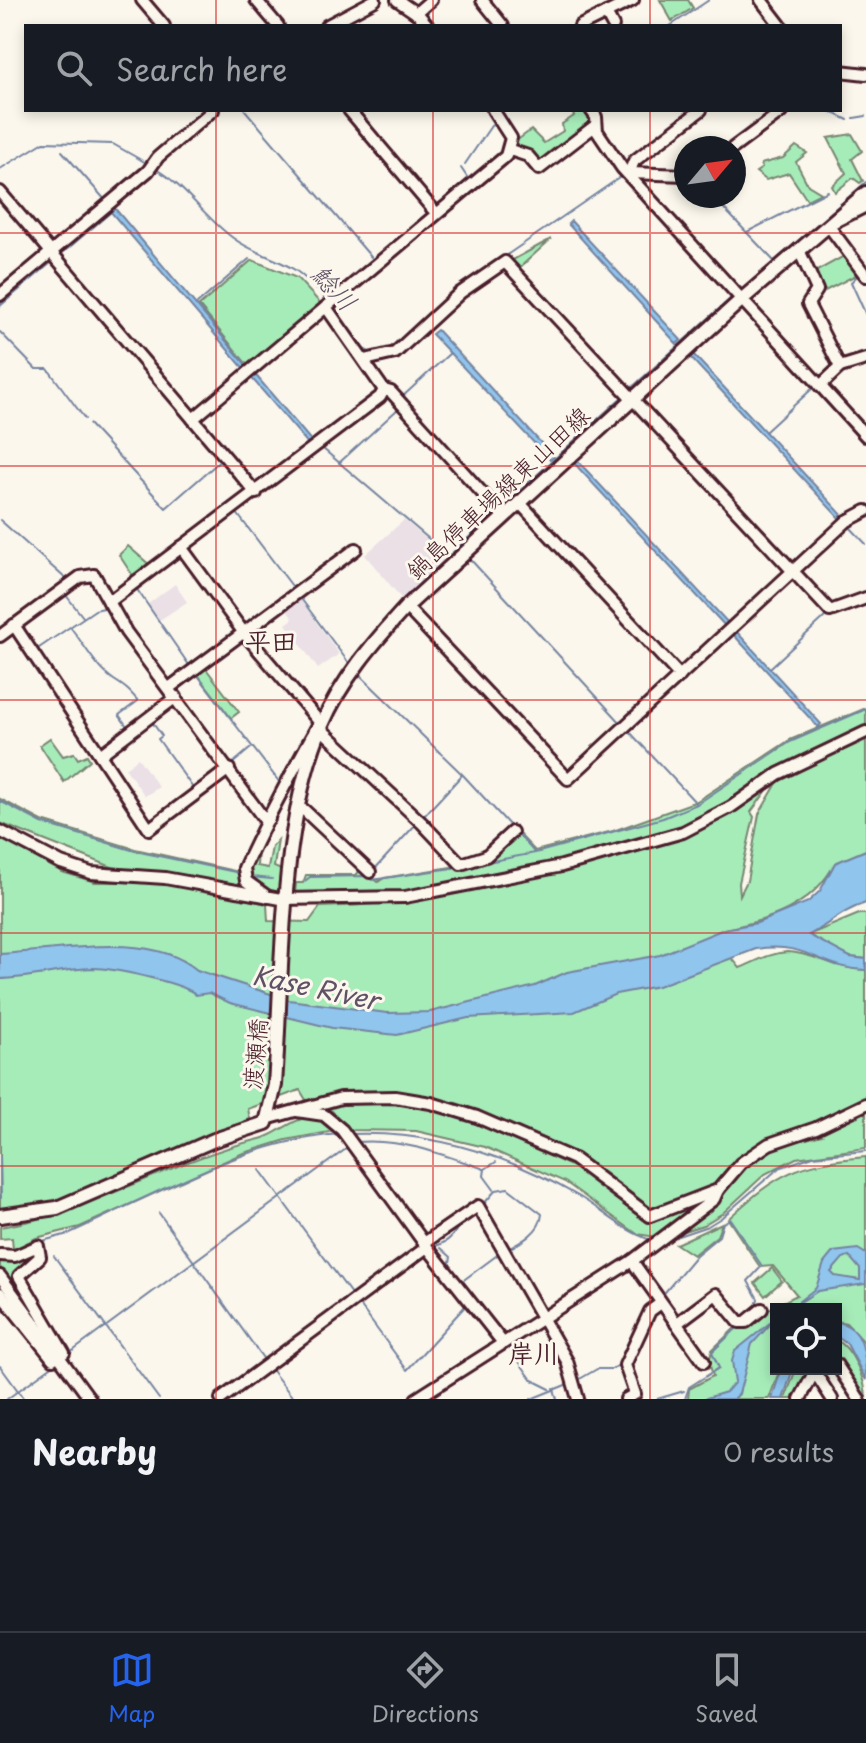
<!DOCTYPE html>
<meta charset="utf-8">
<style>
body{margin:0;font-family:"Playpen Sans","Klee One",sans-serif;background:#242831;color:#f1f3f6}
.controls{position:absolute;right:24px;bottom:24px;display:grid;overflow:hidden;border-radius:0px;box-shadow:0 4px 12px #0003}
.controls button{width:72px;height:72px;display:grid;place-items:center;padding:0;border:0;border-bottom:2px solid #363941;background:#171b24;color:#f1f3f6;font:40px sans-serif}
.compass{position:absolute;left:674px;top:136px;width:72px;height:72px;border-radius:50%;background:#171b24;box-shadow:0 4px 12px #0003;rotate:61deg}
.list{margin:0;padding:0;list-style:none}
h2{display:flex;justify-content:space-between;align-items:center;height:104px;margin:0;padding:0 32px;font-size:34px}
h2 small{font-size:26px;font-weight:400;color:#9ea1a6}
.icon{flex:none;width:44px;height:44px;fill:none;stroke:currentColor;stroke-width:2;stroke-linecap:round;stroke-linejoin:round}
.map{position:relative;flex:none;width:866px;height:1399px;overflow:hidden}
.search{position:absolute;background:#171b24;box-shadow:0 4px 12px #0003;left:24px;right:24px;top:24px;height:88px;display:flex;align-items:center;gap:20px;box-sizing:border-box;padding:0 28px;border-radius:0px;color:#9ea1a6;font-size:30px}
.sheet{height:232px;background:#171b24}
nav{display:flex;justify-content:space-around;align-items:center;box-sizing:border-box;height:112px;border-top:2px solid #363941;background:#171b24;font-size:22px;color:#9ea1a6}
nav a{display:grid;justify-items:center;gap:4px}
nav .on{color:#2563eb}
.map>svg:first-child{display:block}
.built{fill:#eae0e6}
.green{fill:#a6ecb9;stroke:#788672;stroke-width:2;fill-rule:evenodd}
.water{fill:#90c5ee;stroke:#7483a0;stroke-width:2;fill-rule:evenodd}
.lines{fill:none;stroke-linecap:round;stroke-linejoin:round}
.stream{stroke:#7483a0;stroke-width:2}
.minor-casing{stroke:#4a1f2b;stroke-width:16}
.major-casing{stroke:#4a1f2b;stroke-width:18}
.minor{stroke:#fbf7ec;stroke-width:10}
.major{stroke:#fbf7ec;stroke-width:12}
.grid{fill:none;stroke:#d62828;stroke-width:2;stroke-opacity:0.55}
.labels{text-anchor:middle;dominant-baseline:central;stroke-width:6;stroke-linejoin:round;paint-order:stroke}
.street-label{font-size:24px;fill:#4a1f2b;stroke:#fbf7ec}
.water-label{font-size:26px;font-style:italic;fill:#5f5166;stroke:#fbf7ec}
.neighbourhood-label{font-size:26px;font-weight:bold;fill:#4a1f2b;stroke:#fbf7ec}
</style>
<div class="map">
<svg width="866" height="1399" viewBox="0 0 866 1399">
<rect width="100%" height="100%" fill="#fbf7ec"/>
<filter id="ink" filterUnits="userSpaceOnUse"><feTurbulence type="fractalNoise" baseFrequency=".0125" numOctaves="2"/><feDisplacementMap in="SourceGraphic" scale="16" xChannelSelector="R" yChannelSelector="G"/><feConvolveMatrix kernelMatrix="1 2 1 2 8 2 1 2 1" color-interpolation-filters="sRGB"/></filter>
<g filter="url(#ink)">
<g class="built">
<path d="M404 520 450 559 402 599 365 555Z"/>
<path d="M175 584 187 602 158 621 148 604Z"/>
<path d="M298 596 339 654 318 669 286 624 293 619 284 606Z"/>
<path d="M138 758 159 787 145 796 125 768Z"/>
</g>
<g class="green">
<path d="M660 0H688L693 8 672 21Z"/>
<path d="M571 110H584L591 119 584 131 539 164 514 147 516 141 531 130 544 143 563 131 562 124 574 116Z"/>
<path d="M852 134 862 151 852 159 863 181 860 183 853 178 835 192 832 186 846 173 828 138Z"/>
<path d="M796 146 807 153 796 162 808 185 821 193 807 200 789 173 766 180 756 172 762 168 761 164 783 158Z"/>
<path d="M551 239 517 270 509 262Z"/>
<path d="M844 256 858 274 821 293 815 272Z"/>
<path d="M252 260 297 278 322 305 249 367 199 306Z"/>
<path d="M128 546 152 567 135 579 119 555Z"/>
<path d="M204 666 239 712 231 718 196 672Z"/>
<path d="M866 708V850L835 863C813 906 769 921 724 929L732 958 740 968C755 962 770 953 787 952 811 952 835 969 866 970V1148L796 1158 765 1174 723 1213 703 1225 668 1236 720 1198 753 1160 782 1145 822 1135 813 1127 776 1137 705 1193 652 1213 608 1179 452 1104 369 1093 306 1100 300 1090 248 1109 250 1119 56 1204 0 1212V838L62 872 95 882H151L190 887 267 904 268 921 309 922 320 907C419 905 517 884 613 857 657 845 705 833 742 806 706 810 675 833 639 842 565 861 488 884 412 892 373 896 334 893 295 894L296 883H303L306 875H356L362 868 378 882 384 878 482 862 517 832 535 851 613 831 697 801 790 740ZM776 785 759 814 747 881 740 895 739 883 754 817 751 812 768 789Z"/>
<path d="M50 738 63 756 74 753 78 759 87 755 90 760 64 782 40 745Z"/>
<path d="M0 799 42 821 135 849 239 872 248 871 258 850 257 866 268 868 272 847 278 840 274 867 281 870V891L276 895 256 894 179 875 117 869 0 823Z"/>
<path d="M859 914H866V959L850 957 809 939 808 935Z"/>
<path d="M359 1103 415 1105 479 1124 578 1169 648 1223 708 1201 656 1237 637 1234 565 1182 485 1147 416 1131 349 1130 332 1111 315 1107Z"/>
<path d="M309 1117 326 1120 340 1130 286 1140 241 1154 80 1227 36 1238 13 1250 12 1238 0 1239V1227C92 1213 170 1160 260 1139 277 1135 290 1120 309 1117Z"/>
<path d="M866 1157V1344L846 1323 836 1321V1309H776V1369H780L769 1399H688L689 1389 713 1376 709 1362 712 1350 739 1324 797 1295 773 1266 760 1267 728 1219C779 1172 797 1163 866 1157Z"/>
<path d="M722 1223 717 1236 693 1255 676 1244Z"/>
<path d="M30 1253 33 1260 16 1277 41 1323 0 1267V1259Z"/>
<path d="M772 1268 782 1281 765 1296 755 1283Z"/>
<path d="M836 1340C853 1348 866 1381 866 1399L836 1356Z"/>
<path d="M796 1369H810L796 1399H785Z"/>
</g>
<g class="water">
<path d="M112 205 248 367 245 370 111 212 0 306V300Z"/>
<path d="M571 221 681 340 677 344 568 224Z"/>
<path d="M437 330 554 457 550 460 432 334Z"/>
<path d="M693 354 845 518 842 521 690 357Z"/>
<path d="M253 372 313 443 310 446 249 375Z"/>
<path d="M576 459 730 625 727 628 573 462Z"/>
<path d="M735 630 821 724 818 727 732 633Z"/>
<path d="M866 850V903C845 909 828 925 809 935L850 957 866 959V970C820 969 809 941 756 949L658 986 616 994 574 1012 468 1018 397 1035 332 1028 230 1003 209 993 196 995C185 983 111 968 93 968 62 969 32 978 0 979V954C59 951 150 930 197 970L289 1000 387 1013 430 1012 535 986 567 972 660 955 724 929 757 923 808 902 820 891 835 863Z"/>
<path d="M858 1249 866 1254V1284L818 1291 789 1309 816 1288 824 1263 833 1252ZM849 1256 860 1269V1280L835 1276 831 1272 843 1258Z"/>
<path d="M776 1318 752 1344 739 1394 734 1399H703L726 1392 735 1382 732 1361 735 1351Z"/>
<path d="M836 1322C865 1326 866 1357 866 1380L847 1344 836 1336Z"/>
<path d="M781 1369H793L783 1399H772Z"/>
</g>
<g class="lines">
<g class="stream">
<path d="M670 26 709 0"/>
<path d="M245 110 371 257"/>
<path d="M828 110 848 120"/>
<path d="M854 118 866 116"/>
<path d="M726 148 772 113"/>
<path d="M62 151 106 201"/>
<path d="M465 164 495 120"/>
<path d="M154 168C186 186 204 217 233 238 253 253 275 257 295 270 307 278 317 290 327 300"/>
<path d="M461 168 469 180"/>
<path d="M638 168 669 169"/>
<path d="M0 169 44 142 113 144 148 164"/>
<path d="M712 196 773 260"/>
<path d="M747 232 828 191"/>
<path d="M501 259 622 176"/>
<path d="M859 274 851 282 866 315"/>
<path d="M465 284 496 262"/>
<path d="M740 291 866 182"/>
<path d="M196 305 249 259"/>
<path d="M334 308 364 349 373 354"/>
<path d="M0 332 36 369H48L85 419"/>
<path d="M628 391 731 298"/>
<path d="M401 398 450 353"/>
<path d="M89 424 166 508 221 460"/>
<path d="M765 432 814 387"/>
<path d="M339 463 399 408"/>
<path d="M243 507 322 448 449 556 494 514"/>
<path d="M502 507 624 395"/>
<path d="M236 512 295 590"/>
<path d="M0 520 67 580"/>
<path d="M848 525 866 544"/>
<path d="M470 559 622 724"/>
<path d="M136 588 191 668"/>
<path d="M65 594 83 617"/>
<path d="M299 596 348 662"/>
<path d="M71 628C83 643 97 669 114 680 125 687 129 690 138 701L119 715 129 729"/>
<path d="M36 650 95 610 108 607"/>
<path d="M770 668 827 615"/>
<path d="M196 673 280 783"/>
<path d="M361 676 463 775 512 828"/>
<path d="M152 722 162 736 158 739 195 791"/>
<path d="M627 729 696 803"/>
<path d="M232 764 251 748"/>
<path d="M0 801 42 823 135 851 240 873"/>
<path d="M423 817 462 775"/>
<path d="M517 833 534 852"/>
<path d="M477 864 535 853 663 818 697 804 790 742 866 709"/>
<path d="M373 871 417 823"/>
<path d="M251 877 272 879"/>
<path d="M305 881 310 877 367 876 372 880 459 867"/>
<path d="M351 1134C433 1131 508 1155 578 1196 603 1210 624 1232 651 1240"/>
<path d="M356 1142C401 1138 442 1154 484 1169"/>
<path d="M0 1157 1 1198"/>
<path d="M260 1170 354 1298"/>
<path d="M382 1176 425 1235"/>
<path d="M496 1190 508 1188 542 1214C541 1232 520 1243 506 1250"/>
<path d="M482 1206 495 1191 484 1176 485 1169 496 1162"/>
<path d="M159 1213 265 1361"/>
<path d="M669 1239 708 1226 721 1218 779 1168 813 1156 866 1151"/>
<path d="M39 1242 68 1234C155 1195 243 1141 340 1134"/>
<path d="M432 1246C444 1246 454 1236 459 1225"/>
<path d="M441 1248 451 1257 449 1267"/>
<path d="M54 1256 159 1399"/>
<path d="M461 1282 500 1253"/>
<path d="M661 1297 696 1255 719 1236 723 1223 730 1219 762 1266 748 1281 758 1299 755 1309"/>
<path d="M358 1303 407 1370 468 1303"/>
<path d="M508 1346 532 1380 550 1389"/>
<path d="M0 1366 24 1399"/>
<path d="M269 1367 294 1399"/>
<path d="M578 1380 597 1369H612L622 1363"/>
<path d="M554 1389 557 1399"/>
<path d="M7 1399 55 1364"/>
<path d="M98 1399 66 1356 350 1146"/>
<path d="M531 1399 568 1384"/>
<path d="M657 1399 684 1391"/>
<path d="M685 1399 689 1387 719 1368 712 1352 740 1325"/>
</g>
<defs>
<g id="minor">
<path d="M142 0 164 26"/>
<path d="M256 0 278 26"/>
<path d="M397 0 419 15 428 26"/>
<path d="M482 0 503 26"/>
<path d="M761 0 781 26"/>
<path d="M416 13 431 0"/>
<path d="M606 13 613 26"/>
<path d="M326 26 375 0"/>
<path d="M580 26 633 0"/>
<path d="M840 71 866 74"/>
<path d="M349 110 436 213"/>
<path d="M493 110 511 138 506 156 326 307 384 390 391 392 504 517"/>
<path d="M591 110 596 117 597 131 622 168 866 436"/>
<path d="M733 148 784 110"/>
<path d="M510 150 528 156 539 169 596 125"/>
<path d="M629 173 634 161 701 110"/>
<path d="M629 173 686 175"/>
<path d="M0 192 256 493"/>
<path d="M866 206 828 225 866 276"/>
<path d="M799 250 817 290 808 304 840 367"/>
<path d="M0 295 148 171 158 157 213 110"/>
<path d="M365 360 395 353 460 293 505 262 830 611 866 598"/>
<path d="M820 386 840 367 866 359"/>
<path d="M193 419 326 307"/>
<path d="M519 502 680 676"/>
<path d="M181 547 244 633 322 725"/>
<path d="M109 602 380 397 384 390"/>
<path d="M406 607 568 779 847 521 866 511"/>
<path d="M14 625 149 829 229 769"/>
<path d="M0 636 80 577 94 575 126 632 264 819H269"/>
<path d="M169 688 356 549"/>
<path d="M321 729 422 823 461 864 486 856 512 832"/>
<path d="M100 755 176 697"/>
<path d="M304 810 370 872"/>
<path d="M0 831 61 863 91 873 165 878 281 899 405 897 562 866 683 832 731 807 778 774 866 732"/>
<path d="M268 897 246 881 244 868C266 820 292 772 317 727"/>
<path d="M297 1111 324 1115 342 1130 427 1247 503 1343"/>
<path d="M270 1118 341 1098 395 1097 431 1103 477 1117 574 1159 650 1216 718 1190 741 1163 769 1144 816 1128 866 1104"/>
<path d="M424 1243 478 1206 567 1361 578 1399"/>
<path d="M0 1255 15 1256 38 1246 40 1257 19 1276 64 1353"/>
<path d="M632 1261 704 1362"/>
<path d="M0 1276 90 1399"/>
<path d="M0 1293 53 1359"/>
<path d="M676 1324 716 1294 739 1322H746L762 1309"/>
<path d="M836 1364 859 1399"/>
<path d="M814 1371 832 1399"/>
<path d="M221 1399 427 1247"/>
<path d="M416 1399 632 1261 714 1199 718 1190"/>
<path d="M626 1399 635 1394 625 1365 650 1311 661 1303"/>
<path d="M800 1399 816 1369"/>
</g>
<path id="major" d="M0 1216 57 1208 214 1140 266 1123 275 1085C283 972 278 829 322 725 341 680 374 642 406 607L740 301 866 193"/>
</defs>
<use href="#minor" class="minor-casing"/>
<use href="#major" class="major-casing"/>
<use href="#minor" class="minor"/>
<use href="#major" class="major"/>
</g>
</g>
<path class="grid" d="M216 0V26M433 0V26M650 0V26M216 110V1399M433 110V1399M650 110V1399M0 233H866M0 466H866M0 700H866M0 933H866M0 1166H866"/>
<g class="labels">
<g class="street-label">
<text transform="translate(497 492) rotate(-43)">鍋島停車場線東山田線</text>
<text transform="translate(254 1054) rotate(-85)">渡瀬橋</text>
</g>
<g class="water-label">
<text transform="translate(335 287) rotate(47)">鯰川</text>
<text transform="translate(316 987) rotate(12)">Kase River</text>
</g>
<g class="neighbourhood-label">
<text x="271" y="640">平田</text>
<text x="534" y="1352">岸川</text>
</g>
</g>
</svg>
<div class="controls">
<button><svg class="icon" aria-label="locate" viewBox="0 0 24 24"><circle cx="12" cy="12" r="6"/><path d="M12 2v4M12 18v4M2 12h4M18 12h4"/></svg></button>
</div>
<svg class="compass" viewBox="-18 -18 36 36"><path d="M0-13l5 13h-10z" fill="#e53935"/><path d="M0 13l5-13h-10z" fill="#9ea1a6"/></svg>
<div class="search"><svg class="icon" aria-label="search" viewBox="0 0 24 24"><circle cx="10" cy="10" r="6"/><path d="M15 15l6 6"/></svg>Search here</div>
</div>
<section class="sheet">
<h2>Nearby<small>0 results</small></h2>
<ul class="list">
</ul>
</section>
<nav>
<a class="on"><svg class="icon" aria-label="map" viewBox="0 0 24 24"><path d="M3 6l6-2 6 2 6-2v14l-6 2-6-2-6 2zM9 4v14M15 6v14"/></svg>Map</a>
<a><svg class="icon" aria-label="directions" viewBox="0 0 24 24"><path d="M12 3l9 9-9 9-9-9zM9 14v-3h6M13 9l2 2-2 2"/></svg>Directions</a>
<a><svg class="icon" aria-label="saved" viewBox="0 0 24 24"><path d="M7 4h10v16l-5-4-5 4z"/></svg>Saved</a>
</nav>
